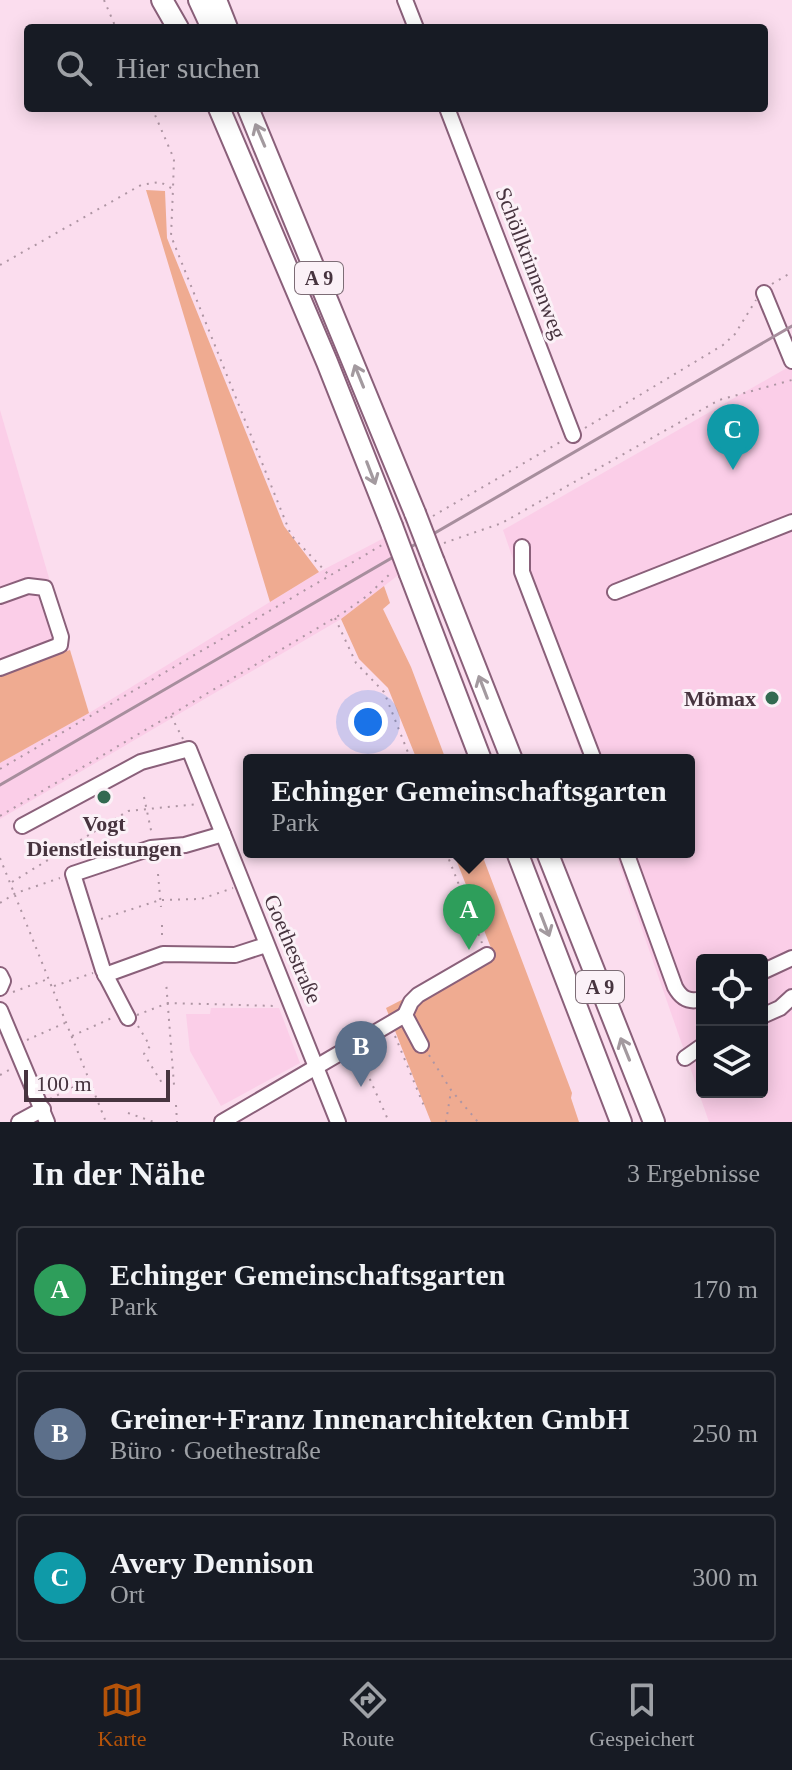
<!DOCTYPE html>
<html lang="de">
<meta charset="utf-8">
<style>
body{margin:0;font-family:Georgia,serif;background:#242831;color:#f1f3f6}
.controls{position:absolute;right:24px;bottom:24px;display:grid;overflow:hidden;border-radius:8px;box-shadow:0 4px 20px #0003}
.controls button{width:72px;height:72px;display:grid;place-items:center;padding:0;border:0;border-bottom:2px solid #363941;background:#171b24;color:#f1f3f6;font:40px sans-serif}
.scale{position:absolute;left:24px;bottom:20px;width:146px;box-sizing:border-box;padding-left:8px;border:4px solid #47343f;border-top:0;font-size:22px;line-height:28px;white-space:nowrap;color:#47343f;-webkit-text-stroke:6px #fbf1f7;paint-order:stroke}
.you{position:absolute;left:368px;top:722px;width:28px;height:28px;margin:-20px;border:6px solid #fff;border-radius:50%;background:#1a73e8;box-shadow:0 0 0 12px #1a73e833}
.badge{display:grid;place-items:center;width:52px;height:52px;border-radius:50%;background:#b45309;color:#fff;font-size:26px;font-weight:700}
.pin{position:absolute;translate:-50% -66px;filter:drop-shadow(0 2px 4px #0008)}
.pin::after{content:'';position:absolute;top:42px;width:28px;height:24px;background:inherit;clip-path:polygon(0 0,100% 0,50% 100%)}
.popup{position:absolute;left:243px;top:754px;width:452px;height:104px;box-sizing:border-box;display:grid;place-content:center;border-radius:8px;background:#171b24;filter:drop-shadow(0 2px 6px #0005);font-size:26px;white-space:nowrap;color:#9ea1a6}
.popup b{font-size:30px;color:#f1f3f6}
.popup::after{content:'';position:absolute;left:50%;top:100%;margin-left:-16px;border:16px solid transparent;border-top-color:#171b24}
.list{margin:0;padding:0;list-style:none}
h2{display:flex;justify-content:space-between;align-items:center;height:104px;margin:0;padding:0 32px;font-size:34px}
h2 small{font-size:26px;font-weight:400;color:#9ea1a6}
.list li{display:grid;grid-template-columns:52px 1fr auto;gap:24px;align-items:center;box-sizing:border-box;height:128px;margin:0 16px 16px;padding:0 16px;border:2px solid #363941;border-radius:8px}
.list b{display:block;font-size:30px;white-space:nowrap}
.list p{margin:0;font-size:26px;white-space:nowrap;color:#9ea1a6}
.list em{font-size:26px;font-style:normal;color:#9ea1a6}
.icon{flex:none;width:44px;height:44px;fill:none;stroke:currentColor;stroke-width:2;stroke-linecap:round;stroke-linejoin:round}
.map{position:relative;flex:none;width:792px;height:1122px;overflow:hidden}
.search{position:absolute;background:#171b24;box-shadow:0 4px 20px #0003;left:24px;right:24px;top:24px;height:88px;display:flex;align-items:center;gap:20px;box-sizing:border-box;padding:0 28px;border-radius:8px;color:#9ea1a6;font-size:30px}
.sheet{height:536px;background:#171b24}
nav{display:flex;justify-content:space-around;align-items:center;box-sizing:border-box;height:112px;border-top:2px solid #363941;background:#171b24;font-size:22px;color:#9ea1a6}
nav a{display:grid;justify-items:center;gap:4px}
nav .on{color:#b45309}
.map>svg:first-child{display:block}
.built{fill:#fbcee8;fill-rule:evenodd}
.green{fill:#efab91}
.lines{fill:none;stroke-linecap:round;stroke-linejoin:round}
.minor-casing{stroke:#8a607a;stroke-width:18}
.highway-casing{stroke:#8a607a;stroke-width:24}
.path{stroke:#ae95a3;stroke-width:2;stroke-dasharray:2 6;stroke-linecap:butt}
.minor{stroke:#fff;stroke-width:14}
.highway{stroke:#fff;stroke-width:20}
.rail{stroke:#a78e9d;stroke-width:3}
.highway-bridge-casing{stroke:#8a607a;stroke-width:24;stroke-linecap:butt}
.highway-bridge{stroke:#fff;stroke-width:20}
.oneway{stroke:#a39a9f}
.poi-dot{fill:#336a51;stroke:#fbf1f7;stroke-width:3}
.labels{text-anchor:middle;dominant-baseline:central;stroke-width:6;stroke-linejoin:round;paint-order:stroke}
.shield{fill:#fbf1f7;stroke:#7d6d76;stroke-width:2}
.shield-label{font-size:20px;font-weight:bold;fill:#47343f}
.street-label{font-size:22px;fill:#47343f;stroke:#fbf1f7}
.poi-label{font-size:22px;font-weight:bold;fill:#47343f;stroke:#fbf1f7;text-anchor:end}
</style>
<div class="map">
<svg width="792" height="1122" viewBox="0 0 792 1122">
<rect width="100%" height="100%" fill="#fbddee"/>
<g class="built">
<path d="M792 365V1122H709L615 852H689V760H583L503 530ZM702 960H762V1092H702Z"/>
<path d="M0 410 70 650 0 674Z"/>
<path d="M405 527 418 560 341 619 0 819V763L89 713 319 572Z"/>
<path d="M211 1008H279L300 1063 221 1106 190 1051 186 1014H210Z"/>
</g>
<g class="green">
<path d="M146 190 165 191 167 238 284 526 319 572 270 602Z"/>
<path d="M384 586 390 603 383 609 411 667 446 760H417L388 688 359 659 341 619Z"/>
<path d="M70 650 89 713 0 763V674Z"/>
<path d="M453 852H481L572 1093 571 1098 579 1122H431L386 1008 493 953Z"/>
</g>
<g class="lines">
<defs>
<g id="minor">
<path d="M405 0 416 28"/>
<path d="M447 108 573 435"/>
<path d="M764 293 792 361"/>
<path d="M522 547V572L594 760"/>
<path d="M615 592 792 522"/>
<path d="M0 596 28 586 45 588 61 637 60 645 0 668"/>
<path d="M22 826 141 762 189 749 338 1122"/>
<path d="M626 852 675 987C681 998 689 1003 702 999"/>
<path d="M762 972 792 958"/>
<path d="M0 975 3 981 0 988"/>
<path d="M105 975 163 954 235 955 266 945"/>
<path d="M0 1010 47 1122"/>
<path d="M405 1015 411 1002 418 995 487 955"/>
<path d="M762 1016 780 1008 792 997"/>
<path d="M128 1018 103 970 73 874 151 848 185 845 223 834"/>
<path d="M685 1058 702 1046"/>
<path d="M19 1122 43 1109"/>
<path d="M222 1122 405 1015 421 1045"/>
</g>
<g id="highway">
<path d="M162 0 178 28"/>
<path d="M199 0 212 28"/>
<path d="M216 0 227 28"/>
<path d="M219 108 327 362 392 526"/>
<path d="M248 108 415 513"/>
<path d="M434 562 512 760"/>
<path d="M410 574 481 760"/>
<path d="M517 852 621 1122"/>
<path d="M547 852 654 1122"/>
</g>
</defs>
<use href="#minor" class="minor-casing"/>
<use href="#highway" class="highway-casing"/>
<g class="path">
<path d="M104 0 116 28"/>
<path d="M152 108 174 159 173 188"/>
<path d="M0 265 141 185 160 182 173 189 171 236 291 535 328 574"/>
<path d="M772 284 792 272"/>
<path d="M585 428 723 345 735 334 756 300"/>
<path d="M433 516 562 441"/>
<path d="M444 543 502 523 719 400 792 380"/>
<path d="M335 618 356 663 384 692 411 760"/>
<path d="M171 716 183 739"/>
<path d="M0 769 382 545"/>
<path d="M144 797 152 835"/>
<path d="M0 816 343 613 367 596 393 571"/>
<path d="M446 852 482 943"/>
<path d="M0 858 106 1122"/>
<path d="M158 874 161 907"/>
<path d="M12 882 128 811 198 804"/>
<path d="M0 903 16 893 60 878"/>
<path d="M101 919 160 900 201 899 233 888"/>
<path d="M162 925V940"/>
<path d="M54 986 93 973"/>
<path d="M13 992 48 979"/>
<path d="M137 1015 168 1003 277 1006"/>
<path d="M138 1026 150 1046 144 1054 162 1083 174 1085 166 981"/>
<path d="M72 1036 114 1017"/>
<path d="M395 1036 424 1106"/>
<path d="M27 1040 65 1023"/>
<path d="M429 1055 451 1090 478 1122"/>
<path d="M360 1057 389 1122"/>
<path d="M0 1075 11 1069"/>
<path d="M50 1099 87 1080"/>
<path d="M176 1105 177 1122"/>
<path d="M128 1113 154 1122"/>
<path d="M446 1122 451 1091"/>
</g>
<use href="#minor" class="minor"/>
<use href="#highway" class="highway"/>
<path class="rail" d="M0 785 792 326"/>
<defs>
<g id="highway-bridge">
<path d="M415 513 434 562"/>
<path d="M392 526 410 574"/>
</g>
</defs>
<use href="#highway-bridge" class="highway-bridge-casing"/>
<use href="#highway-bridge" class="highway-bridge"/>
</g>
<defs><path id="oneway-shaft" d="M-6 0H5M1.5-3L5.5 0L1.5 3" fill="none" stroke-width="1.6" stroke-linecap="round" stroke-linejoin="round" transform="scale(2)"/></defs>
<g class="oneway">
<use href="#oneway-shaft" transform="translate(260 135) rotate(-113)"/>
<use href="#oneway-shaft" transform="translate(359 376) rotate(-112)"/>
<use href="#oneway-shaft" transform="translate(371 473) rotate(69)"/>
<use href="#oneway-shaft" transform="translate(483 687) rotate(-111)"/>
<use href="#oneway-shaft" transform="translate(545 925) rotate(69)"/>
<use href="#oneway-shaft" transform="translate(625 1049) rotate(-112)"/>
</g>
<g class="poi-dot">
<circle cx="772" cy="698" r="8"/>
<circle cx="104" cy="797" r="8"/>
</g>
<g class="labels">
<g class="shield">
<rect x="295" y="262" width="48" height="32" rx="6"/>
<rect x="576" y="971" width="48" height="32" rx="6"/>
</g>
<g class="shield-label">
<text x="319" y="278">A 9</text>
<text x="600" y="987">A 9</text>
</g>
<g class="street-label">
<text transform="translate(531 263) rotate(69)">Schöllkrinnenweg</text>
<text transform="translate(293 949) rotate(67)">Goethestraße</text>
</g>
<g class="poi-label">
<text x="756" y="698">Mömax</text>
<text x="104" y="823" text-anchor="middle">Vogt<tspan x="104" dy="25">Dienstleistungen</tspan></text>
</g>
</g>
</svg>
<div class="controls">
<button><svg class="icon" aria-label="locate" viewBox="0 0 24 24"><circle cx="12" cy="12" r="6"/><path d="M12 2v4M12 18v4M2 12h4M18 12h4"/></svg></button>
<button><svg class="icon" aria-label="layers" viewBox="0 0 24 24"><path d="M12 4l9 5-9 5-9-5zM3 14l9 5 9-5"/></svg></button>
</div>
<div class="scale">100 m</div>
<div class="you"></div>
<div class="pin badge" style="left:469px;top:950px;background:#2e9e5b">A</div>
<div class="popup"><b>Echinger Gemeinschaftsgarten</b>Park</div>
<div class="pin badge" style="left:361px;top:1087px;background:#5c6f8a">B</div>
<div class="pin badge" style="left:733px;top:470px;background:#0f9aa8">C</div>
<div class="search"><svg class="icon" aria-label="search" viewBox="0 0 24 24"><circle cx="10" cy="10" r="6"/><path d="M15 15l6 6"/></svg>Hier suchen</div>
</div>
<section class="sheet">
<h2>In der Nähe<small>3 Ergebnisse</small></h2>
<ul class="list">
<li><span class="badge" style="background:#2e9e5b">A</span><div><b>Echinger Gemeinschaftsgarten</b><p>Park</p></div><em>170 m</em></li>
<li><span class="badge" style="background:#5c6f8a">B</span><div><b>Greiner+Franz Innenarchitekten GmbH</b><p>Büro · Goethestraße</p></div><em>250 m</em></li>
<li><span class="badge" style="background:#0f9aa8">C</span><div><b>Avery Dennison</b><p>Ort</p></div><em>300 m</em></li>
</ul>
</section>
<nav>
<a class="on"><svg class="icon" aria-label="map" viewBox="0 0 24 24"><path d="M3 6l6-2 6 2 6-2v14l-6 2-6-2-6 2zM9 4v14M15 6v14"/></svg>Karte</a>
<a><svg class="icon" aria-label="directions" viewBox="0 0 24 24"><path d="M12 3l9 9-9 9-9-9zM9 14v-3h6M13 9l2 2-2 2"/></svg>Route</a>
<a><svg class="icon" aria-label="saved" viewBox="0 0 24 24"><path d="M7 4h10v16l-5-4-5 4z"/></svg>Gespeichert</a>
</nav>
